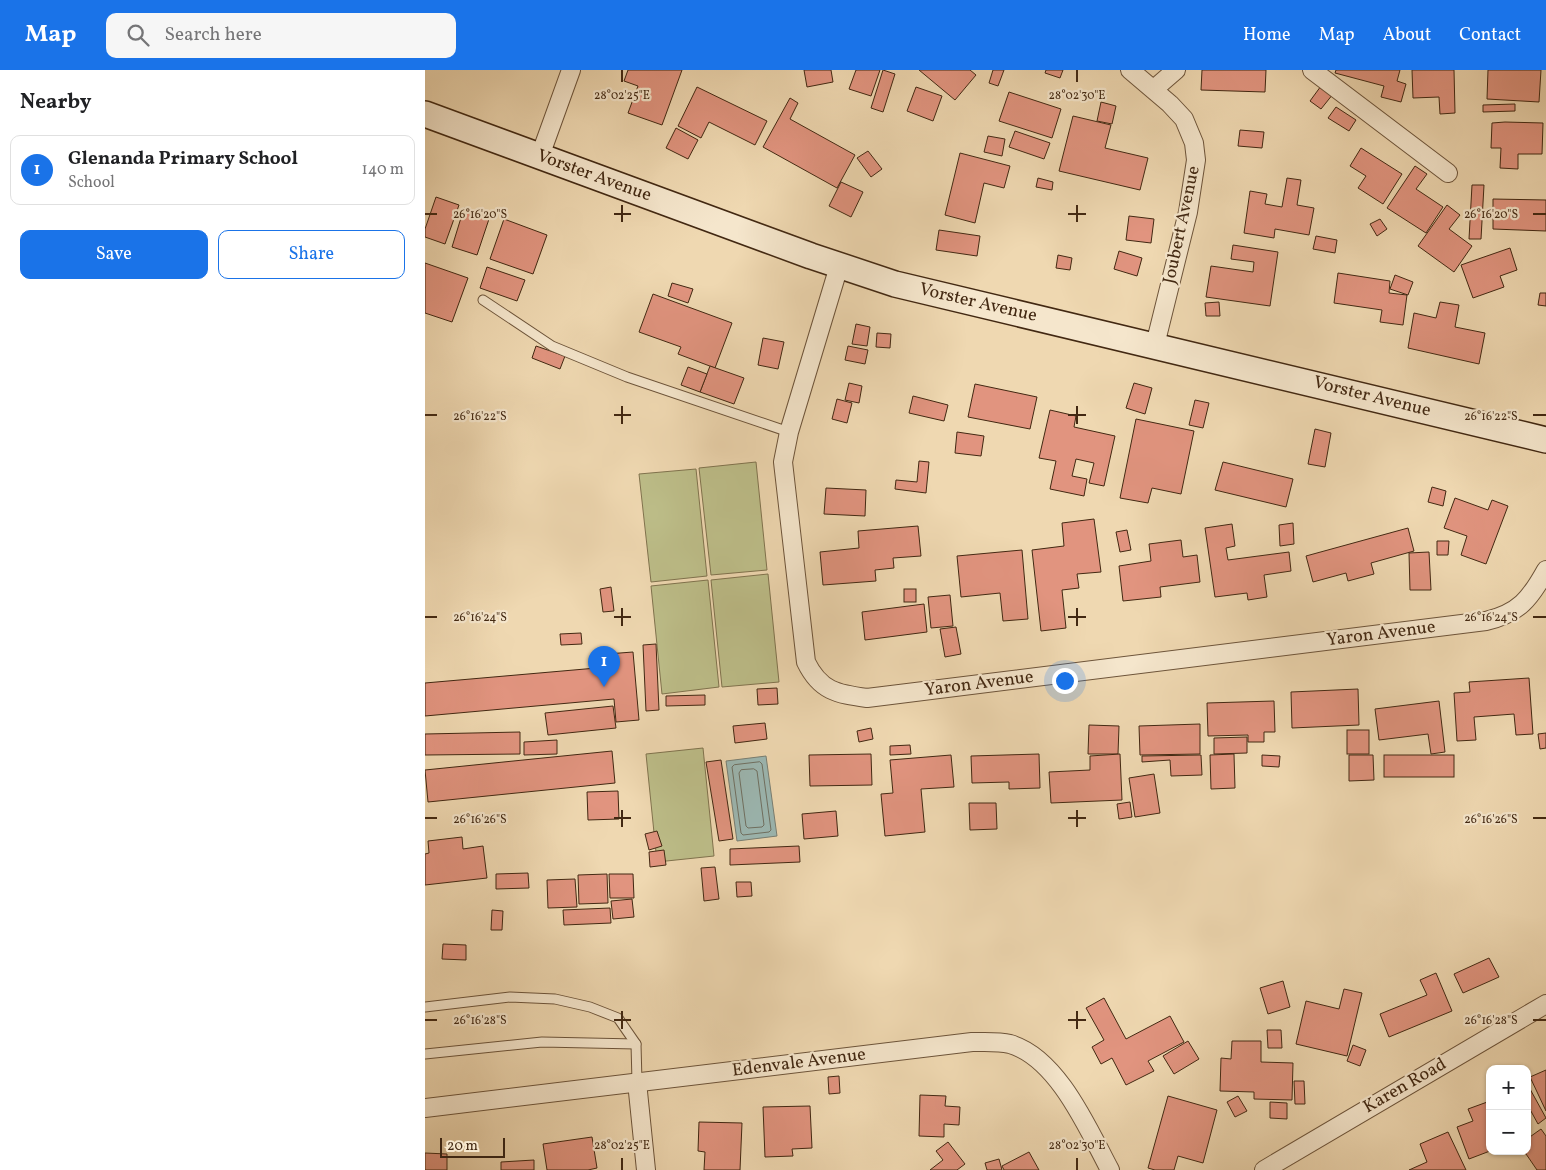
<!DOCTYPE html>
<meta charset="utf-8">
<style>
body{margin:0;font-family:Vollkorn,serif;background:#f6f6f6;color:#202124}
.controls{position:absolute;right:15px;bottom:15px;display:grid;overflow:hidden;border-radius:10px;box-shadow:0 1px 4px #0004}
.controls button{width:45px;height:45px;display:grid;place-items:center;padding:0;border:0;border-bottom:1px solid #e0e0e0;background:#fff;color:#202124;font:25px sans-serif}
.scale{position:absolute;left:15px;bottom:12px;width:65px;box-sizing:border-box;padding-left:5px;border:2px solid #422812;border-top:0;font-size:14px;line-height:18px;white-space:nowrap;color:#422812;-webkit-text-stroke:4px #f5e6cc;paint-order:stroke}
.you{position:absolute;left:639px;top:610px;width:18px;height:18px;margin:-12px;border:4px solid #fff;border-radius:50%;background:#1a73e8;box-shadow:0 0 0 8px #1a73e833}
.badge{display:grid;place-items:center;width:32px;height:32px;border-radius:50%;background:#1a73e8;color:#fff;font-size:16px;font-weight:700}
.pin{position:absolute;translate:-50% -41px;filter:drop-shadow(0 1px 2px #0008)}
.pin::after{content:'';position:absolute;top:26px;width:18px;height:15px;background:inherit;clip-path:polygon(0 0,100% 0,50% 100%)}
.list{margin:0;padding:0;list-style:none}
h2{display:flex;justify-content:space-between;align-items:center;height:65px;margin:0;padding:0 20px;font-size:21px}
h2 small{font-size:16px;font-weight:400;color:#757577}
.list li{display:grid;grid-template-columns:32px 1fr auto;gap:15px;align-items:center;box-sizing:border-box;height:70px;margin:0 10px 10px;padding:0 10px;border:1px solid #e0e0e0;border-radius:10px}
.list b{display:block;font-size:19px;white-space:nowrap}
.list p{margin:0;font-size:16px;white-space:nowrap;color:#757577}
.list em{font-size:16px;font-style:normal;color:#757577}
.actions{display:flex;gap:10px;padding:15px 20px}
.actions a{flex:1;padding:11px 0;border:1px solid #1a73e8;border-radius:10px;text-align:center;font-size:18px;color:#1a73e8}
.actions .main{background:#1a73e8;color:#fff}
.icon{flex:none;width:28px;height:28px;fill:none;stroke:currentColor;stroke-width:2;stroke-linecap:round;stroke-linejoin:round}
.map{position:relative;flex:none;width:1121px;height:1100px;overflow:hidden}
header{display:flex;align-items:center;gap:30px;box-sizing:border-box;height:70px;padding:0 25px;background:#1a73e8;color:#fff}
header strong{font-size:24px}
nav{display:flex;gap:28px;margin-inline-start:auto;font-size:18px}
.search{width:350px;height:45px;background:#f6f6f6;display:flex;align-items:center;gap:12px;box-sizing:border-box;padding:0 18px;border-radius:10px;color:#757577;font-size:19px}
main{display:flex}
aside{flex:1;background:#fff}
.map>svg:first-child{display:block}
.green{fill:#bdbe89;stroke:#80734e}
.water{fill:#9cb8b3;stroke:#787e73}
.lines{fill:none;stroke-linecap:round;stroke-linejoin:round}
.shore{stroke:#6f7062;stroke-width:1}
.building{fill:#e1947f;stroke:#422812}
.lane-casing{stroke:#6d543a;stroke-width:11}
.street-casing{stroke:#6d543a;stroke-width:20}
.secondary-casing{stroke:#422812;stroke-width:28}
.lane{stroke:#f5e6cc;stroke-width:9}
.street{stroke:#f5e6cc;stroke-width:18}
.secondary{stroke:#f5e6cc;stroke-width:25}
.ticks{fill:none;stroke:#422812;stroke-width:2}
.labels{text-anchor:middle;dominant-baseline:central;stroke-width:4.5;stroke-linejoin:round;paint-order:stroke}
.street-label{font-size:18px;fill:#422812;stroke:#f5e6cc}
.ticks-label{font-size:12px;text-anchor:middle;fill:#422812;stroke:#f5e6cc;stroke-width:4.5;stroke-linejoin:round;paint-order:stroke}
</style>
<header>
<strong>Map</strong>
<div class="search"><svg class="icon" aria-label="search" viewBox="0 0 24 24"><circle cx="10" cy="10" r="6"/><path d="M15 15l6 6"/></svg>Search here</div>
<nav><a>Home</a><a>Map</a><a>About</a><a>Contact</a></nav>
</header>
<main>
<aside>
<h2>Nearby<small></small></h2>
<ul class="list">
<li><span class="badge">1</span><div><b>Glenanda Primary School</b><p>School</p></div><em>140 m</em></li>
</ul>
<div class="actions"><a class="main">Save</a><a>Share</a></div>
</aside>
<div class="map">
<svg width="1121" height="1100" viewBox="0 0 1121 1100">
<rect width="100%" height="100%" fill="#efd8b1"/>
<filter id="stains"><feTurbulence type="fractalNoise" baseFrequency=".004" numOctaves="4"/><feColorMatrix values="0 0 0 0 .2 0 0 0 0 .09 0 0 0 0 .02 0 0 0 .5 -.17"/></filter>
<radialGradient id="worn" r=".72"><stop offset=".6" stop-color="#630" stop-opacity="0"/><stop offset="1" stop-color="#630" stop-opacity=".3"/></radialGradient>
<g class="green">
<path d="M331 392 342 500 286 505 274 398Z"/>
<path d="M271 399 282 506 226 512 214 404Z"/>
<path d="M343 504 354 612 297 617 286 510Z"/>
<path d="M283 510 294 617 237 624 226 516Z"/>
<path d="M278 678 289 786 232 792 221 684Z"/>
</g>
<path class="water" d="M341 686 352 766 312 771 301 691Z"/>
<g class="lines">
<g class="shore">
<path d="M335 692 337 694 346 760 344 762 318 765 316 763 307 697 309 695Z"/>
<path d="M329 699 332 701 339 755 337 757 323 758 321 756 314 703 316 700Z"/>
</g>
</g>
<g class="building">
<path d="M203 0H257L237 55 203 43 213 16 199 11Z"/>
<path d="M379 0H406L408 12 382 17Z"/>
<path d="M431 0H455L446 26 424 19Z"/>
<path d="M458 0 470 4 458 42 446 38Z"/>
<path d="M494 0H545L551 5 530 30Z"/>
<path d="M568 0H579L573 16 564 13Z"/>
<path d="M621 0H638L635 8 620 3Z"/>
<path d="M777 0H841L840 22 776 20Z"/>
<path d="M911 0H975L972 11 981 14 976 32 956 27 959 16 910 3Z"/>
<path d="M987 0H1029L1030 43 1015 44 1014 27 988 28Z"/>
<path d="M1063 0H1116L1114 32 1062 29Z"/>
<path d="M896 16 908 24 896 39 885 31Z"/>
<path d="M272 17 342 51 330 75 284 52 276 68 253 56Z"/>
<path d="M491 17 517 26 508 51 482 41Z"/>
<path d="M584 22 636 39 627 68 574 51Z"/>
<path d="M365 28 373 33 365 49 430 85 412 118 338 77Z"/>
<path d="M676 32 691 36 687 54 672 51Z"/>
<path d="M1090 34V41L1058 42V35Z"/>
<path d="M911 37 931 50 924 61 903 48Z"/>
<path d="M648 46 686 55 680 78 723 88 715 120 634 101Z"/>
<path d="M1080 52 1118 53 1117 84H1093V99L1075 98 1076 78H1066L1067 53Z"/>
<path d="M251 58 273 70 263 89 241 78Z"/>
<path d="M815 60 839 62 837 78 813 76Z"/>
<path d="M590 61 625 73 619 89 584 77Z"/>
<path d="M563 66 580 69 577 86 559 82Z"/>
<path d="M936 78 977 104 958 134 933 118 941 106 925 96Z"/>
<path d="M443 81 457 99 446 107 432 88Z"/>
<path d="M535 83 585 96 579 118 559 113 550 153 520 145Z"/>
<path d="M990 96 1002 104 991 119 1018 137 1001 163 962 138Z"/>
<path d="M613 108 628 112 627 120 611 117Z"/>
<path d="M862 108 876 110 872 135 889 138 884 165 850 159 849 168 819 163 825 121 842 124 840 134 857 137Z"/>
<path d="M416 112 438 122 426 147 404 136Z"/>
<path d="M1047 115H1059L1056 169H1044Z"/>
<path d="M11 127 34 135 20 174 0 167V159Z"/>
<path d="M1068 129 1121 130V161L1068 159Z"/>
<path d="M1022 135 1035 145 1024 159 1047 176 1029 202 993 176Z"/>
<path d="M39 138 65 146 52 185 27 177Z"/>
<path d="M704 146 729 149 726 173 701 170Z"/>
<path d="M79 149 122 165 108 204 65 189Z"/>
<path d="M955 149 962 159 952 166 945 154Z"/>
<path d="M514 160 555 166 552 186 511 180Z"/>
<path d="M891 166 912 170 910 183 888 179Z"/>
<path d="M808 175 853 182 845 236 781 227 786 196 828 202 829 192 806 189Z"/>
<path d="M1085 178 1092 200 1075 206 1079 217 1048 228 1036 195Z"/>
<path d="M694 181 717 188 712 206 689 199Z"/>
<path d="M633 185 647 188 645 200 631 198Z"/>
<path d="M0 193 43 208 27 252 0 243Z"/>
<path d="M62 197 100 210 92 231 55 218Z"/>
<path d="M913 203 965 211 964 223 982 225 978 255 955 252 957 240 909 233Z"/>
<path d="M970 205 988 212 983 225 965 219Z"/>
<path d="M247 213 268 219 263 233 243 226Z"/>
<path d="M1115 223H1121V236L1113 235Z"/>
<path d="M228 224 307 253 290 298 253 284 256 277 214 262Z"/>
<path d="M794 232 795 246H781L780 233Z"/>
<path d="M1015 232 1034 235 1030 257 1060 263 1054 294 983 278 989 243 1011 248Z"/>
<path d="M431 254 445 257 442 276 427 274Z"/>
<path d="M452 263 466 264 465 278 451 277Z"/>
<path d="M338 268 359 272 353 299 333 295Z"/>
<path d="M111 276 140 286 135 299 107 288Z"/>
<path d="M423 276 443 280 440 294 420 290Z"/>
<path d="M285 296 319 308 309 334 275 322Z"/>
<path d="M263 297 282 304 275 322 256 315Z"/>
<path d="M424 313 437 316 434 333 420 330Z"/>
<path d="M709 313 727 318 720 344 701 338Z"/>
<path d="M550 314 612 327 605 359 543 347Z"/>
<path d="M488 326 523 335 519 351 484 343Z"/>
<path d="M412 329 427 333 422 353 407 349Z"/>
<path d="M770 330 784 333 778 358 764 355Z"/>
<path d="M625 340 651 346 649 357 690 366 679 416 664 413 669 393 651 389 647 406 662 409 659 426 625 419 631 391 614 388Z"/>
<path d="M711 349 769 361 756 424 727 418 723 433 695 428Z"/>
<path d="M890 359 906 363 900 397 883 394Z"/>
<path d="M532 362 559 366 556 386 530 383Z"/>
<path d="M494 391 504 392 501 423 470 419 471 410 492 412Z"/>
<path d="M798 392 868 409 861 437 790 420Z"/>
<path d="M1007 417 1021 421 1018 436 1003 432Z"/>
<path d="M401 418 441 420 440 446 399 444Z"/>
<path d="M1030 428 1063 440 1067 430 1083 436 1061 494 1036 485 1042 466 1019 458Z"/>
<path d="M669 449 676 502 652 504 654 518 637 520 641 558 616 561 607 480 639 476 637 453Z"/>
<path d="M868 453 869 474 855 476 854 455Z"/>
<path d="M807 454 810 476 801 478 803 490 864 482 866 501 839 505 842 527 823 530 822 523 790 527 780 458Z"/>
<path d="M493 456 496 486 468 488 469 498 450 500 451 511 398 515 395 482 434 478 433 461Z"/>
<path d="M983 458 989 481 946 493 949 504 923 511 921 503 888 512 881 486Z"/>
<path d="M702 460 706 480 695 482 691 462Z"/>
<path d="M756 470 758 487 772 485 775 512 735 517 736 527 698 531 694 496 726 491 724 474Z"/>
<path d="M1012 471H1024L1023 485H1012Z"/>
<path d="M597 480 603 549 578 551 575 523 536 527 532 486Z"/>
<path d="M1004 482 1006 520H985L984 483Z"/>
<path d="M186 517 189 541 178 542 175 519Z"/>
<rect x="479" y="519" width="12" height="13"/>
<path d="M525 525 528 556 506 558 503 527Z"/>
<path d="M499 534 502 562 440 570 437 542Z"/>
<path d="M531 557 536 584 520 587 515 559Z"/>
<path d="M156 563 157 574 136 575 135 564Z"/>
<path d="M231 574 234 640 221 641 218 575Z"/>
<path d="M208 582 214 650 191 652 189 629 0 646V613L183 597 182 584Z"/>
<path d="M1104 608 1108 664 1091 665 1089 644 1049 647 1051 670 1032 671 1029 623 1045 622 1044 612Z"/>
<path d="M352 618 353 634 333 635 332 619Z"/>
<path d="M933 619 934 655 867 658 866 622Z"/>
<path d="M280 625V635L241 636V626Z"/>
<path d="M849 631 850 662H839V672H823V665L783 666 782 633Z"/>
<path d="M1014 631 1020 682 1006 684 1003 664 954 670 950 639Z"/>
<path d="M188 636 191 658 123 665 120 643Z"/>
<path d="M340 653 342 669 310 673 308 656Z"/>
<path d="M775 654V684L715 685 714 656Z"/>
<path d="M664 655 694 656 693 684H663Z"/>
<path d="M446 658 448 669 434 672 432 661Z"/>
<rect x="922" y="660" width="22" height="24"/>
<path d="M95 662V684L0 685V664Z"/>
<path d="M1121 663V678L1115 679 1113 664Z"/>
<path d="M822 667V683L789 684V668Z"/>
<path d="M132 670V684L99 685V672Z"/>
<path d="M485 675 486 684 465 685V676Z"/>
<path d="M187 681 190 713 3 732 0 700Z"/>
<path d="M446 684 447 715 385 716 384 685Z"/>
<path d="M614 684 615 718 584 719V712L547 713 546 686Z"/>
<path d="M695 684 697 730 626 733 624 702 665 700V686Z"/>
<path d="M809 684 810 718 786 719 785 685Z"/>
<path d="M526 685 529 717 496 719 500 762 460 766 456 724 468 723 465 690Z"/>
<path d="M776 685 777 705 746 706 745 690 717 692V686Z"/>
<path d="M837 685 855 686 854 697 837 696Z"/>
<path d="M924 685H948L949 710 924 711Z"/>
<rect x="959" y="685" width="70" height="22"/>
<path d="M296 690 308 769 294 771 281 692Z"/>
<path d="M729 704 735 743 710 747 704 708Z"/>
<path d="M193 721 194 749 163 750 162 722Z"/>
<path d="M705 732 707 747 694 749 692 734Z"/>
<path d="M544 733H571L572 759 545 760Z"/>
<path d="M411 741 413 766 379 769 377 744Z"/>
<path d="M232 761 237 776 224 780 220 764Z"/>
<path d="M37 767 38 779 58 776 62 808 0 815V784L4 783 3 771Z"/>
<path d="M374 776 375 792 305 795V779Z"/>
<path d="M239 780 241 795 225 797 224 782Z"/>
<path d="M290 797 294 829 279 831 276 798Z"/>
<path d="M103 803 104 818 71 819V804Z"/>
<path d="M182 804 183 833 154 834 153 805Z"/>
<path d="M184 804H208L209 828H185Z"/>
<path d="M150 809 152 837 123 838 122 810Z"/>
<path d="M311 812H326L327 826 312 827Z"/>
<path d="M207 829 209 847 188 849 186 831Z"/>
<path d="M185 838 186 853 139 855 138 840Z"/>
<path d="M67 840 78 841 77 860H66Z"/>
<path d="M18 874 41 875V890L17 889Z"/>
<path d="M1064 888 1074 907 1038 923 1029 904Z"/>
<path d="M1011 903 1027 941 964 967 955 944 1002 925 995 910Z"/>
<path d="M858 911 865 937 843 944 835 918Z"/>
<path d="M919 919 937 923 922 986 871 974 881 931 914 939Z"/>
<path d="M679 928 701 969 745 946 759 972 723 991 729 1001 701 1015 687 988 676 994 667 977 679 970 661 938Z"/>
<path d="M842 960H856L857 978H843Z"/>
<path d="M763 971 774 989 749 1004 738 986Z"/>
<path d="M807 971H836V992L868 993 867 1030 829 1029V1022L795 1021 796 988 806 989Z"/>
<path d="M928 975 941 980 935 996 922 991Z"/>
<path d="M1121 1000V1041L1105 1007Z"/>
<path d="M414 1006 415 1023 404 1024 403 1007Z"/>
<path d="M869 1011H879L880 1034H870Z"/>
<path d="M1105 1019 1121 1048 1113 1054 1102 1034V1021Z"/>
<path d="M495 1025 521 1026 520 1036 535 1037 534 1055 519 1054V1067L494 1066Z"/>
<path d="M743 1026 792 1040 778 1093 753 1086 749 1100H730L723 1098Z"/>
<path d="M813 1026 822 1041 810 1047 802 1032Z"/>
<path d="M1065 1031V1081L1044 1089 1032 1057 1048 1051 1043 1039Z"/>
<path d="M845 1032 862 1033V1049L845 1048Z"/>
<path d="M385 1036 387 1078 367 1079 368 1086 340 1087 338 1037Z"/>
<path d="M274 1052 317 1053 315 1100H279L280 1082 273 1081Z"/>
<path d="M1116 1059 1121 1066V1100H1112L1099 1081H1102V1069Z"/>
<path d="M1023 1062 1041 1100H984L1002 1092 995 1074Z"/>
<path d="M167 1067 172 1098 163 1100H122L118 1074Z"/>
<path d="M523 1072 540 1094 532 1100H505L518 1090 511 1081Z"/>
<path d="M604 1082 614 1100H579L577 1096Z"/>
<path d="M0 1083 22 1084V1100H0Z"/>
<path d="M574 1089 577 1100H562L560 1093Z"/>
<path d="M109 1090V1100H76V1092Z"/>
</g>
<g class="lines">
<defs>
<g id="lane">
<path d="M58 230 127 276 202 307 364 362"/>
<path d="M0 937 85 927 130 929 165 937 193 948 211 974 212 1012"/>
<path d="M0 984 117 972 211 974"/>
</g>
<g id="street">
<path d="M705 0 745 34 759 49 769 73 771 90 763 142 730 275"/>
<path d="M887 0 1023 103"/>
<path d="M729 19 751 0"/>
<path d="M115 86 146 0"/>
<path d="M414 196 364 362 358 392 381 592C395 621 412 624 442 628L1061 551C1094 543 1105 529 1121 500"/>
<path d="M212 1012 221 1100"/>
<path d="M0 1038 547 972C560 972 573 971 585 974 633 988 663 1059 685 1100"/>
<path d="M839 1100 1121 934"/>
</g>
<path id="secondary" d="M0 44 386 186 470 214 1121 370"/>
</defs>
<use href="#lane" class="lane-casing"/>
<use href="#street" class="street-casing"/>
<use href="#secondary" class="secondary-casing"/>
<use href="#lane" class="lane"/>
<use href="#street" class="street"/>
<use href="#secondary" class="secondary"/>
</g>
<path class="ticks" d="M197 0V12M652 0V12M197 135V152M652 135V152M0 144H12M189 144H206M643 144H661M1108 144H1121M197 336V354M652 336V354M0 345H12M189 345H206M643 345H661M1108 345H1121M197 538V556M652 538V556M0 547H12M189 547H206M643 547H661M1108 547H1121M197 740V757M652 740V757M0 748H12M189 748H206M643 748H661M1108 748H1121M197 941V959M652 941V959M0 950H12M189 950H206M643 950H661M1108 950H1121M197 1088V1100M652 1088V1100"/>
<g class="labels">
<g class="street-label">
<text transform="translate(169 106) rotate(20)">Vorster Avenue</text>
<text transform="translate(757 155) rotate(-78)">Joubert Avenue</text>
<text transform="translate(553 233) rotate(13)">Vorster Avenue</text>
<text transform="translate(947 327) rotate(14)">Vorster Avenue</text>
<text transform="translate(956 564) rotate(-7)">Yaron Avenue</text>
<text transform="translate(554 614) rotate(-7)">Yaron Avenue</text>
<text transform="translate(374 993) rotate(-7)">Edenvale Avenue</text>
<text transform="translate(980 1016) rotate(-30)">Karen Road</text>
</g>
</g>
<g class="ticks-label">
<text x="197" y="29">28°02'25"E</text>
<text x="652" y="29">28°02'30"E</text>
<text x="55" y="148">26°16'20"S</text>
<text x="1066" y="148">26°16'20"S</text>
<text x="55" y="350">26°16'22"S</text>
<text x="1066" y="350">26°16'22"S</text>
<text x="55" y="551">26°16'24"S</text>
<text x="1066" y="551">26°16'24"S</text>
<text x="55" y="753">26°16'26"S</text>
<text x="1066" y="753">26°16'26"S</text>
<text x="55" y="954">26°16'28"S</text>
<text x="1066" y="954">26°16'28"S</text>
<text x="197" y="1079">28°02'25"E</text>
<text x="652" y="1079">28°02'30"E</text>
</g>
<rect width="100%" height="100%" filter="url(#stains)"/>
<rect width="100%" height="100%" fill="url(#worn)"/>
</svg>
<div class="controls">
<button>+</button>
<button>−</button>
</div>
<div class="scale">20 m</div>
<div class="you"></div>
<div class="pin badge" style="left:179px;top:617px">1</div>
</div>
</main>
